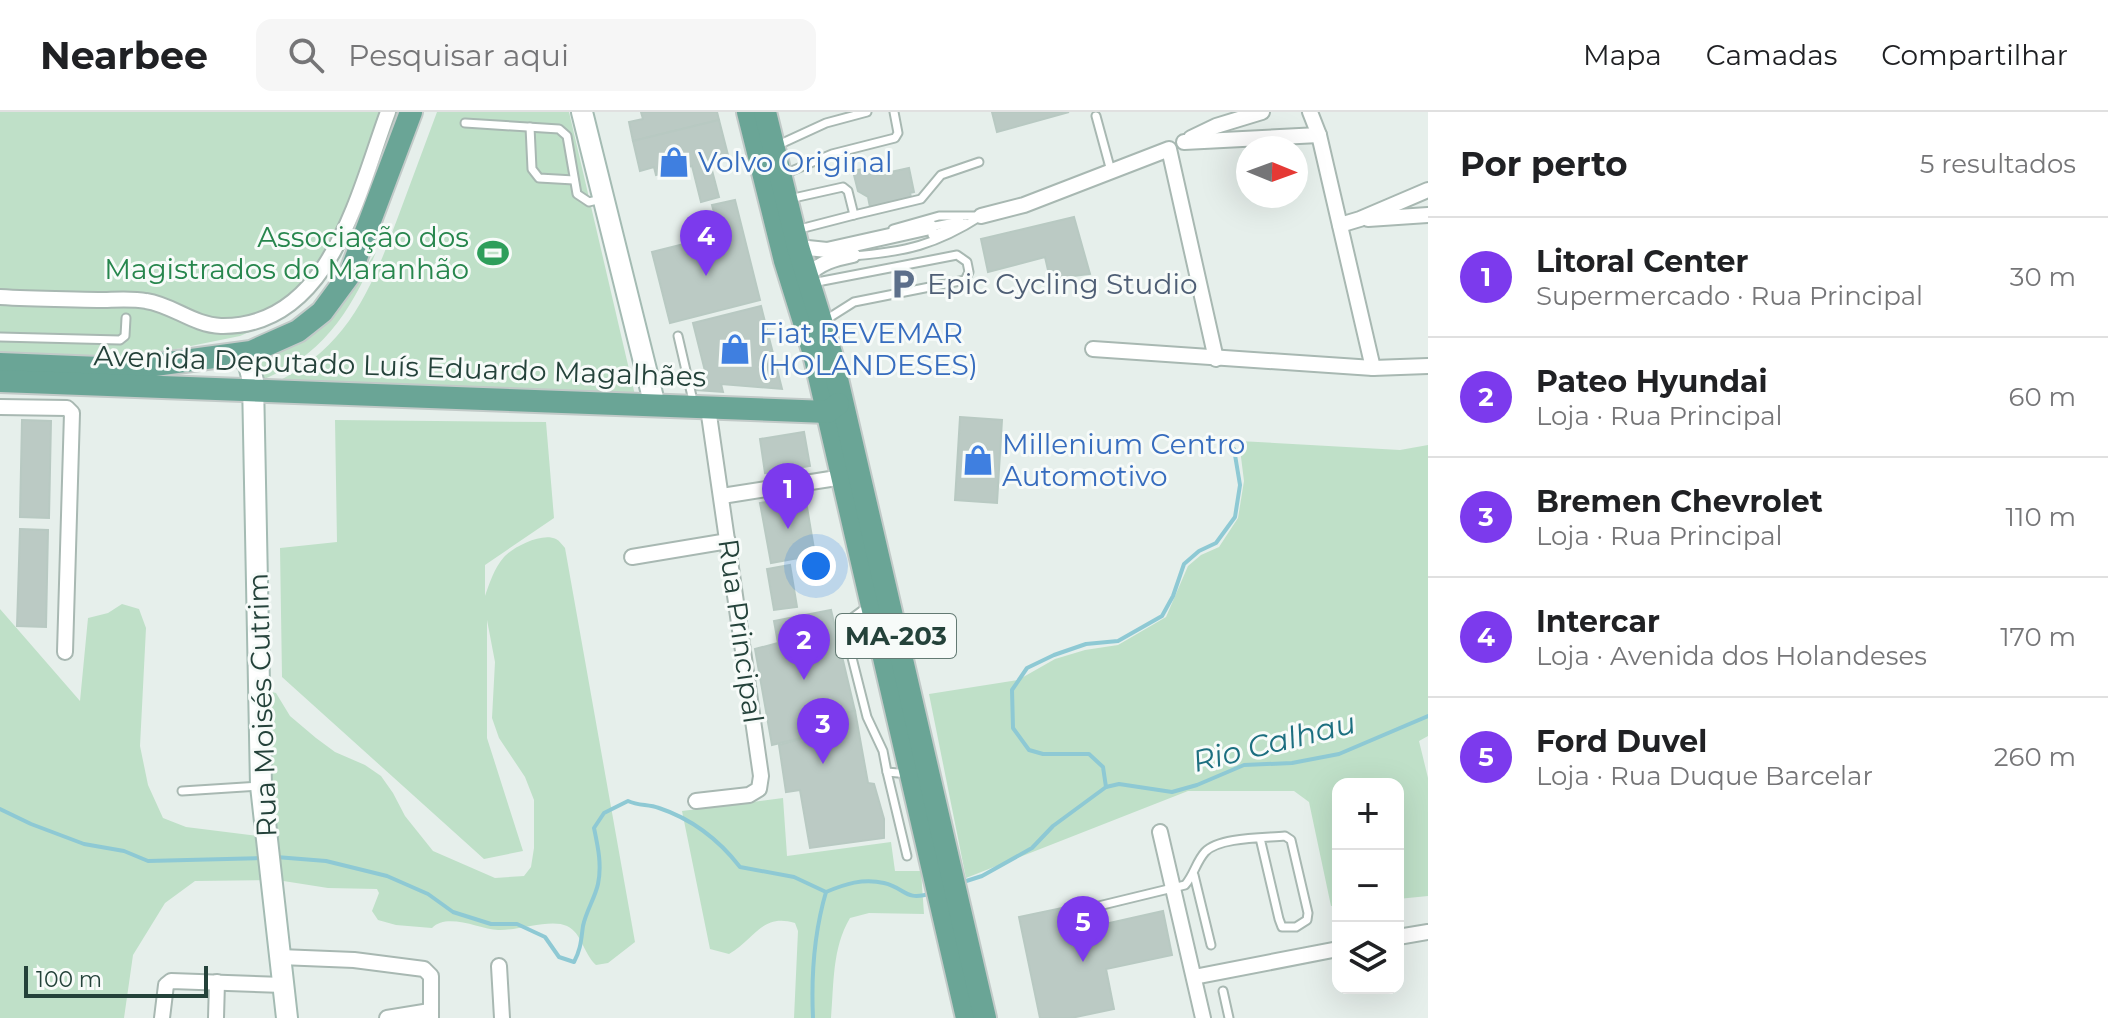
<!DOCTYPE html>
<html lang="pt">
<meta charset="utf-8">
<style>
body{margin:0;font-family:Montserrat,sans-serif;background:#f6f6f6;color:#202124}
.controls{position:absolute;right:24px;bottom:24px;display:grid;overflow:hidden;border-radius:16px;box-shadow:0 8px 32px #0002}
.controls button{width:72px;height:72px;display:grid;place-items:center;padding:0;border:0;border-bottom:2px solid #e0e0e0;background:#fff;color:#202124;font:40px sans-serif}
.compass{position:absolute;left:1236px;top:24px;width:72px;height:72px;border-radius:50%;background:#fff;box-shadow:0 8px 32px #0002;rotate:91deg}
.scale{position:absolute;left:24px;bottom:20px;width:184px;box-sizing:border-box;padding-left:8px;border:4px solid #24423a;border-top:0;font-size:22px;line-height:28px;white-space:nowrap;color:#24423a;-webkit-text-stroke:6px #f7fbf9;paint-order:stroke}
.you{position:absolute;left:816px;top:454px;width:28px;height:28px;margin:-20px;border:6px solid #fff;border-radius:50%;background:#1a73e8;box-shadow:0 0 0 12px #1a73e833}
.badge{display:grid;place-items:center;width:52px;height:52px;border-radius:50%;background:#7c3aed;color:#fff;font-size:26px;font-weight:700}
.pin{position:absolute;translate:-50% -66px;filter:drop-shadow(0 2px 4px #0008)}
.pin::after{content:'';position:absolute;top:42px;width:28px;height:24px;background:inherit;clip-path:polygon(0 0,100% 0,50% 100%)}
.list{margin:0;padding:0;list-style:none}
h2{display:flex;justify-content:space-between;align-items:center;height:104px;margin:0;padding:0 32px;font-size:34px}
h2 small{font-size:26px;font-weight:400;color:#757577}
.list li{display:grid;grid-template-columns:52px 1fr auto;gap:24px;align-items:center;box-sizing:border-box;height:120px;padding:0 32px;border-top:2px solid #e0e0e0}
.list b{display:block;font-size:30px;white-space:nowrap}
.list p{margin:0;font-size:26px;white-space:nowrap;color:#757577}
.list em{font-size:26px;font-style:normal;color:#757577}
.icon{flex:none;width:44px;height:44px;fill:none;stroke:currentColor;stroke-width:2;stroke-linecap:round;stroke-linejoin:round}
.map{position:relative;flex:none;width:1428px;height:906px;overflow:hidden}
header{display:flex;align-items:center;gap:48px;box-sizing:border-box;height:112px;padding:0 40px;background:#fff;border-bottom:2px solid #e0e0e0}
header strong{font-size:38px}
nav{display:flex;gap:44px;margin-inline-start:auto;font-size:28px}
.search{width:560px;height:72px;background:#f6f6f6;display:flex;align-items:center;gap:20px;box-sizing:border-box;padding:0 28px;border-radius:16px;color:#757577;font-size:30px}
main{display:flex}
aside{flex:1;background:#fff}
.map>svg:first-child{display:block}
.green{fill:#bfe0c8}
.lines{fill:none;stroke-linecap:round;stroke-linejoin:round}
.stream{stroke:#8ec9d4;stroke-width:4}
.building{fill:#bbcac4;stroke:#b8c9c2;stroke-width:2}
.lane-casing{stroke:#a8b8b2;stroke-width:11}
.street-casing{stroke:#a8b8b2;stroke-width:18}
.secondary-casing{stroke:#a4bbb3;stroke-width:24}
.primary-casing{stroke:#c2cac8;stroke-width:26}
.lane{stroke:#fff;stroke-width:7}
.street{stroke:#fff;stroke-width:14}
.secondary{stroke:#fff;stroke-width:20}
.primary{stroke:#6aa596;stroke-width:22}
.labels{text-anchor:middle;dominant-baseline:central;stroke-width:6;stroke-linejoin:round;paint-order:stroke}
.shield{fill:#f7fbf9;stroke:#637a73;stroke-width:2}
.shield-label{font-size:26px;font-weight:bold;fill:#24423a}
.shop-label{font-size:28px;fill:#366cbe;stroke:#f7fbf9;text-anchor:start}
.leisure-label{font-size:28px;fill:#27864d;stroke:#f7fbf9;text-anchor:end}
.service-label{font-size:28px;fill:#4e5e75;stroke:#f7fbf9;text-anchor:start}
.street-label{font-size:28px;fill:#24423a;stroke:#f7fbf9}
.water-label{font-size:30px;font-style:italic;fill:#1c6f80;stroke:#f7fbf9}
</style>
<header>
<strong>Nearbee</strong>
<div class="search"><svg class="icon" aria-label="search" viewBox="0 0 24 24"><circle cx="10" cy="10" r="6"/><path d="M15 15l6 6"/></svg>Pesquisar aqui</div>
<nav><a>Mapa</a><a>Camadas</a><a>Compartilhar</a></nav>
</header>
<main>
<div class="map">
<svg width="1428" height="906" viewBox="0 0 1428 906">
<rect width="100%" height="100%" fill="#e6efeb"/>
<g class="green">
<path d="M0 0H394L341 145 301 192 277 208 240 224 122 248 0 244Z"/>
<path d="M437 0H569L635 283 271 273C348 236 370 180 398 105 411 70 424 35 437 0Z"/>
<path d="M376 140C351 200 321 246 257 270L255 248C315 229 343 190 376 140Z"/>
<path d="M335 308 546 310 554 406 485 453V484C489 473 494 456 504 445 513 435 542 420 556 427 560 429 562 433 565 436L635 830 608 851 596 853C583 841 582 821 567 814 551 806 517 819 498 818 480 817 447 800 432 816L396 813 378 808 372 799 379 781 377 777 328 776 277 768 195 769 165 791 133 843 124 906H0V497L80 589 88 506 108 501 122 492 139 497 146 516 140 634 148 673 163 706 186 715 273 726 267 579 276 581 290 604 316 626 335 640 365 653 381 664 393 681 405 704 433 739 495 766 524 764 531 755 534 736V688L525 665 499 626 492 606 495 550 487 508V626L523 739 484 747 282 565 280 436 337 430Z"/>
<path d="M1239 329 1400 338 1428 333V624L1419 629 1428 666V784L1398 787V672H1338V793L1331 794 1309 690 1294 679H1188L966 766 929 582 1018 568 1055 547 1085 538 1118 533 1166 505 1188 454 1201 443 1219 435 1238 406 1244 369Z"/>
<path d="M783 686 787 744 891 730 895 759H921L924 802 869 801 850 806C832 836 834 872 831 906H794L798 819 795 811C762 801 756 826 729 842L710 837 682 699Z"/>
</g>
<g class="lines">
<g class="stream">
<path d="M1106 675 1103 655 1089 642H1043L1029 638 1013 616 1012 578 1027 556 1054 543 1086 532 1118 529 1162 504 1173 484 1184 452 1199 439 1216 431 1235 405 1240 373 1234 337"/>
<path d="M0 697 31 712 84 732 124 739 148 749 264 746"/>
<path d="M276 745 326 749 387 764 428 782 453 800 491 812H517L545 825 559 845 574 850C581 837 581 828 583 814 586 799 595 786 598 772 602 753 598 735 594 716L604 701 628 689C639 694 648 692 659 696 692 707 719 728 740 755L794 765 826 780"/>
<path d="M960 771 982 764 1032 736 1053 714 1106 675 1119 672 1172 680 1197 673 1244 653 1292 651 1339 642 1428 604"/>
<path d="M813 906C811 863 814 821 826 780 845 772 863 766 884 771 906 776 904 790 932 781"/>
</g>
</g>
<g class="building">
<path d="M641 0H717L719 8 633 29 629 10 643 7Z"/>
<path d="M992 0H1069L997 20Z"/>
<path d="M719 8 728 43 709 47 719 85 701 90 692 54 656 63 654 55 640 59 633 29Z"/>
<path d="M876 54 877 63 909 56 914 80 910 81 911 85 870 95 868 85 858 79 853 59Z"/>
<path d="M735 88 760 188 670 211 652 140 720 123 712 93Z"/>
<path d="M1074 105 1090 162 1050 167 1045 145 988 160 981 127Z"/>
<path d="M761 194 782 277 721 272 723 280 696 278 695 266 706 263 693 211Z"/>
<path d="M960 305 1002 308 997 391 955 388Z"/>
<path d="M22 308 51 309 49 406 20 405Z"/>
<path d="M804 320 810 354 765 361 760 327Z"/>
<path d="M805 383 815 443 771 451 760 391Z"/>
<path d="M20 417 48 418 46 515 17 514Z"/>
<path d="M790 453 797 495 774 498 767 457Z"/>
<path d="M831 498 855 599 826 604 829 619 772 633 755 537 778 531 774 509Z"/>
<path d="M855 599 868 671 874 672 884 707V726L810 736 800 678 786 680 779 633 829 619 826 604Z"/>
<path d="M1072 794 1080 833 1100 829 1096 814 1163 799 1172 843 1106 857 1114 897 1071 906H1040L1019 805Z"/>
</g>
<g class="lines">
<defs>
<g id="lane">
<path d="M1096 4 1111 59"/>
<path d="M465 11 559 17 567 24 577 82 589 90 601 87"/>
<path d="M530 15 532 57 539 66 574 68"/>
<path d="M776 34 826 11 867 0"/>
<path d="M782 63 832 42 895 26 898 21 894 0"/>
<path d="M789 87 843 75 848 79 854 103 921 87 941 63 979 50"/>
<path d="M930 115 960 109"/>
<path d="M893 117 939 104H979"/>
<path d="M796 118 854 103"/>
<path d="M932 123 965 111"/>
<path d="M852 144C905 140 936 133 981 104"/>
<path d="M812 171 957 143 967 150 969 160 965 168 854 190 824 209"/>
<path d="M678 224 694 293"/>
<path d="M0 225 120 228 125 224 126 206"/>
<path d="M867 495 848 509 845 518 867 605 883 639 887 660 909 662"/>
<path d="M887 660 907 744"/>
<path d="M182 679 259 674"/>
<path d="M1194 763 1211 833"/>
<path d="M1082 798 1185 773C1194 763 1196 750 1205 740 1219 725 1264 726 1285 724L1291 728 1308 801 1307 808 1296 815H1282L1279 807 1260 726"/>
<path d="M1223 879 1229 906"/>
</g>
<g id="street">
<path d="M1310 0 1319 23 1373 256"/>
<path d="M1191 26 1216 14 1262 0"/>
<path d="M1184 30 1319 23"/>
<path d="M981 104 1024 93 1169 37 1216 247"/>
<path d="M1368 107 1428 103"/>
<path d="M1340 113 1360 107 1428 78"/>
<path d="M798 135 827 138 930 115"/>
<path d="M807 164C821 150 834 147 853 143"/>
<path d="M0 185C33 187 65 187 98 188 113 188 131 186 146 189 173 193 193 213 221 214 330 216 358 81 388 0"/>
<path d="M1093 237 1373 256 1428 254"/>
<path d="M0 295 67 296 72 301 65 540"/>
<path d="M722 384 843 365"/>
<path d="M632 445 728 429"/>
<path d="M696 689 749 683 759 677 761 664 708 296"/>
<path d="M1160 720 1203 906"/>
<path d="M1398 825 1428 820"/>
<path d="M280 845 354 848 424 857 431 864V906"/>
<path d="M499 854 502 906"/>
<path d="M1194 865 1338 837"/>
<path d="M162 906 166 873 171 869 283 873"/>
<path d="M216 906 217 870"/>
<path d="M387 906 430 899"/>
</g>
<g id="secondary">
<path d="M582 0 655 294"/>
<path d="M240 243 249 253 253 269 261 674 287 906"/>
</g>
<g id="primary">
<path d="M748 0 785 149 814 242 967 906"/>
<path d="M765 0 798 135 831 241 985 906"/>
<path d="M0 252 125 257 251 240 298 219 322 200 350 162 411 0"/>
<path d="M0 269 828 300 838 292"/>
</g>
</defs>
<use href="#lane" class="lane-casing"/>
<use href="#street" class="street-casing"/>
<use href="#secondary" class="secondary-casing"/>
<use href="#primary" class="primary-casing"/>
<use href="#lane" class="lane"/>
<use href="#street" class="street"/>
<use href="#secondary" class="secondary"/>
<use href="#primary" class="primary"/>
</g>
<defs>
<symbol id="shop-bare" viewBox="-9 -9 18 18"><path d="M-5-2.5h2.3a2.7 3.5 0 0 1 5.4 0H5L5.5 6h-11ZM-1.5-2.5h3a1.5 2.3 0 0 0-3 0Z" fill="#3f7fe0" stroke="#f7fbf9" stroke-width="2.5" paint-order="stroke"/></symbol>
<symbol id="stadium-bare" viewBox="-9 -9 18 18"><path d="M0-5a6.5 5 0 1 0 0 10a6.5 5 0 1 0 0-10ZM-3.5-1.8h7v3.6h-7Z" fill="#2e9e5b" stroke="#f7fbf9" stroke-width="2.5" paint-order="stroke"/></symbol>
<symbol id="parking-bare" viewBox="-9 -9 18 18"><path d="M-3.5-5.5H1a3.5 3.5 0 0 1 0 7H-1V5.5H-3.5ZM-1-3.4V-.6H.8a1.4 1.4 0 0 0 0-2.8Z" fill="#5c6f8a" stroke="#f7fbf9" stroke-width="2.5" paint-order="stroke"/></symbol>
</defs>
<g fill-rule="evenodd">
<use href="#shop-bare" x="652" y="28" width="44" height="44"/>
<use href="#stadium-bare" x="471" y="119" width="44" height="44"/>
<use href="#parking-bare" x="881" y="150" width="44" height="44"/>
<use href="#shop-bare" x="713" y="215" width="44" height="44"/>
<use href="#shop-bare" x="956" y="326" width="44" height="44"/>
</g>
<g class="labels">
<rect class="shield" x="836" y="502" width="120" height="44" rx="6"/>
<g class="shield-label">
<text x="896" y="524">MA-203</text>
</g>
<g class="shop-label">
<text x="698" y="50">Volvo Original</text>
<text x="759" y="221">Fiat REVEMAR<tspan x="759" dy="32">(HOLANDESES)</tspan></text>
<text x="1002" y="332">Millenium Centro<tspan x="1002" dy="32">Automotivo</tspan></text>
</g>
<g class="leisure-label">
<text x="469" y="125">Associação dos<tspan x="469" dy="32">Magistrados do Maranhão</tspan></text>
</g>
<g class="service-label">
<text x="927" y="172">Epic Cycling Studio</text>
</g>
<g class="street-label">
<text transform="translate(400 254) rotate(2)">Avenida Deputado Luís Eduardo Magalhães</text>
<text transform="translate(741 519) rotate(82)">Rua Principal</text>
<text transform="translate(262 593) rotate(-92)">Rua Moisés Cutrim</text>
</g>
<g class="water-label">
<text transform="translate(1274 630) rotate(-14)">Rio Calhau</text>
</g>
</g>
</svg>
<div class="controls">
<button>+</button>
<button>−</button>
<button><svg class="icon" aria-label="layers" viewBox="0 0 24 24"><path d="M12 4l9 5-9 5-9-5zM3 14l9 5 9-5"/></svg></button>
</div>
<svg class="compass" viewBox="-18 -18 36 36"><path d="M0-13l5 13h-10z" fill="#e53935"/><path d="M0 13l5-13h-10z" fill="#757577"/></svg>
<div class="scale">100 m</div>
<div class="you"></div>
<div class="pin badge" style="left:788px;top:417px">1</div>
<div class="pin badge" style="left:804px;top:568px">2</div>
<div class="pin badge" style="left:823px;top:652px">3</div>
<div class="pin badge" style="left:706px;top:164px">4</div>
<div class="pin badge" style="left:1083px;top:850px">5</div>
</div>
<aside>
<h2>Por perto<small>5 resultados</small></h2>
<ul class="list">
<li><span class="badge">1</span><div><b>Litoral Center</b><p>Supermercado · Rua Principal</p></div><em>30 m</em></li>
<li><span class="badge">2</span><div><b>Pateo Hyundai</b><p>Loja · Rua Principal</p></div><em>60 m</em></li>
<li><span class="badge">3</span><div><b>Bremen Chevrolet</b><p>Loja · Rua Principal</p></div><em>110 m</em></li>
<li><span class="badge">4</span><div><b>Intercar</b><p>Loja · Avenida dos Holandeses</p></div><em>170 m</em></li>
<li><span class="badge">5</span><div><b>Ford Duvel</b><p>Loja · Rua Duque Barcelar</p></div><em>260 m</em></li>
</ul>
</aside>
</main>
